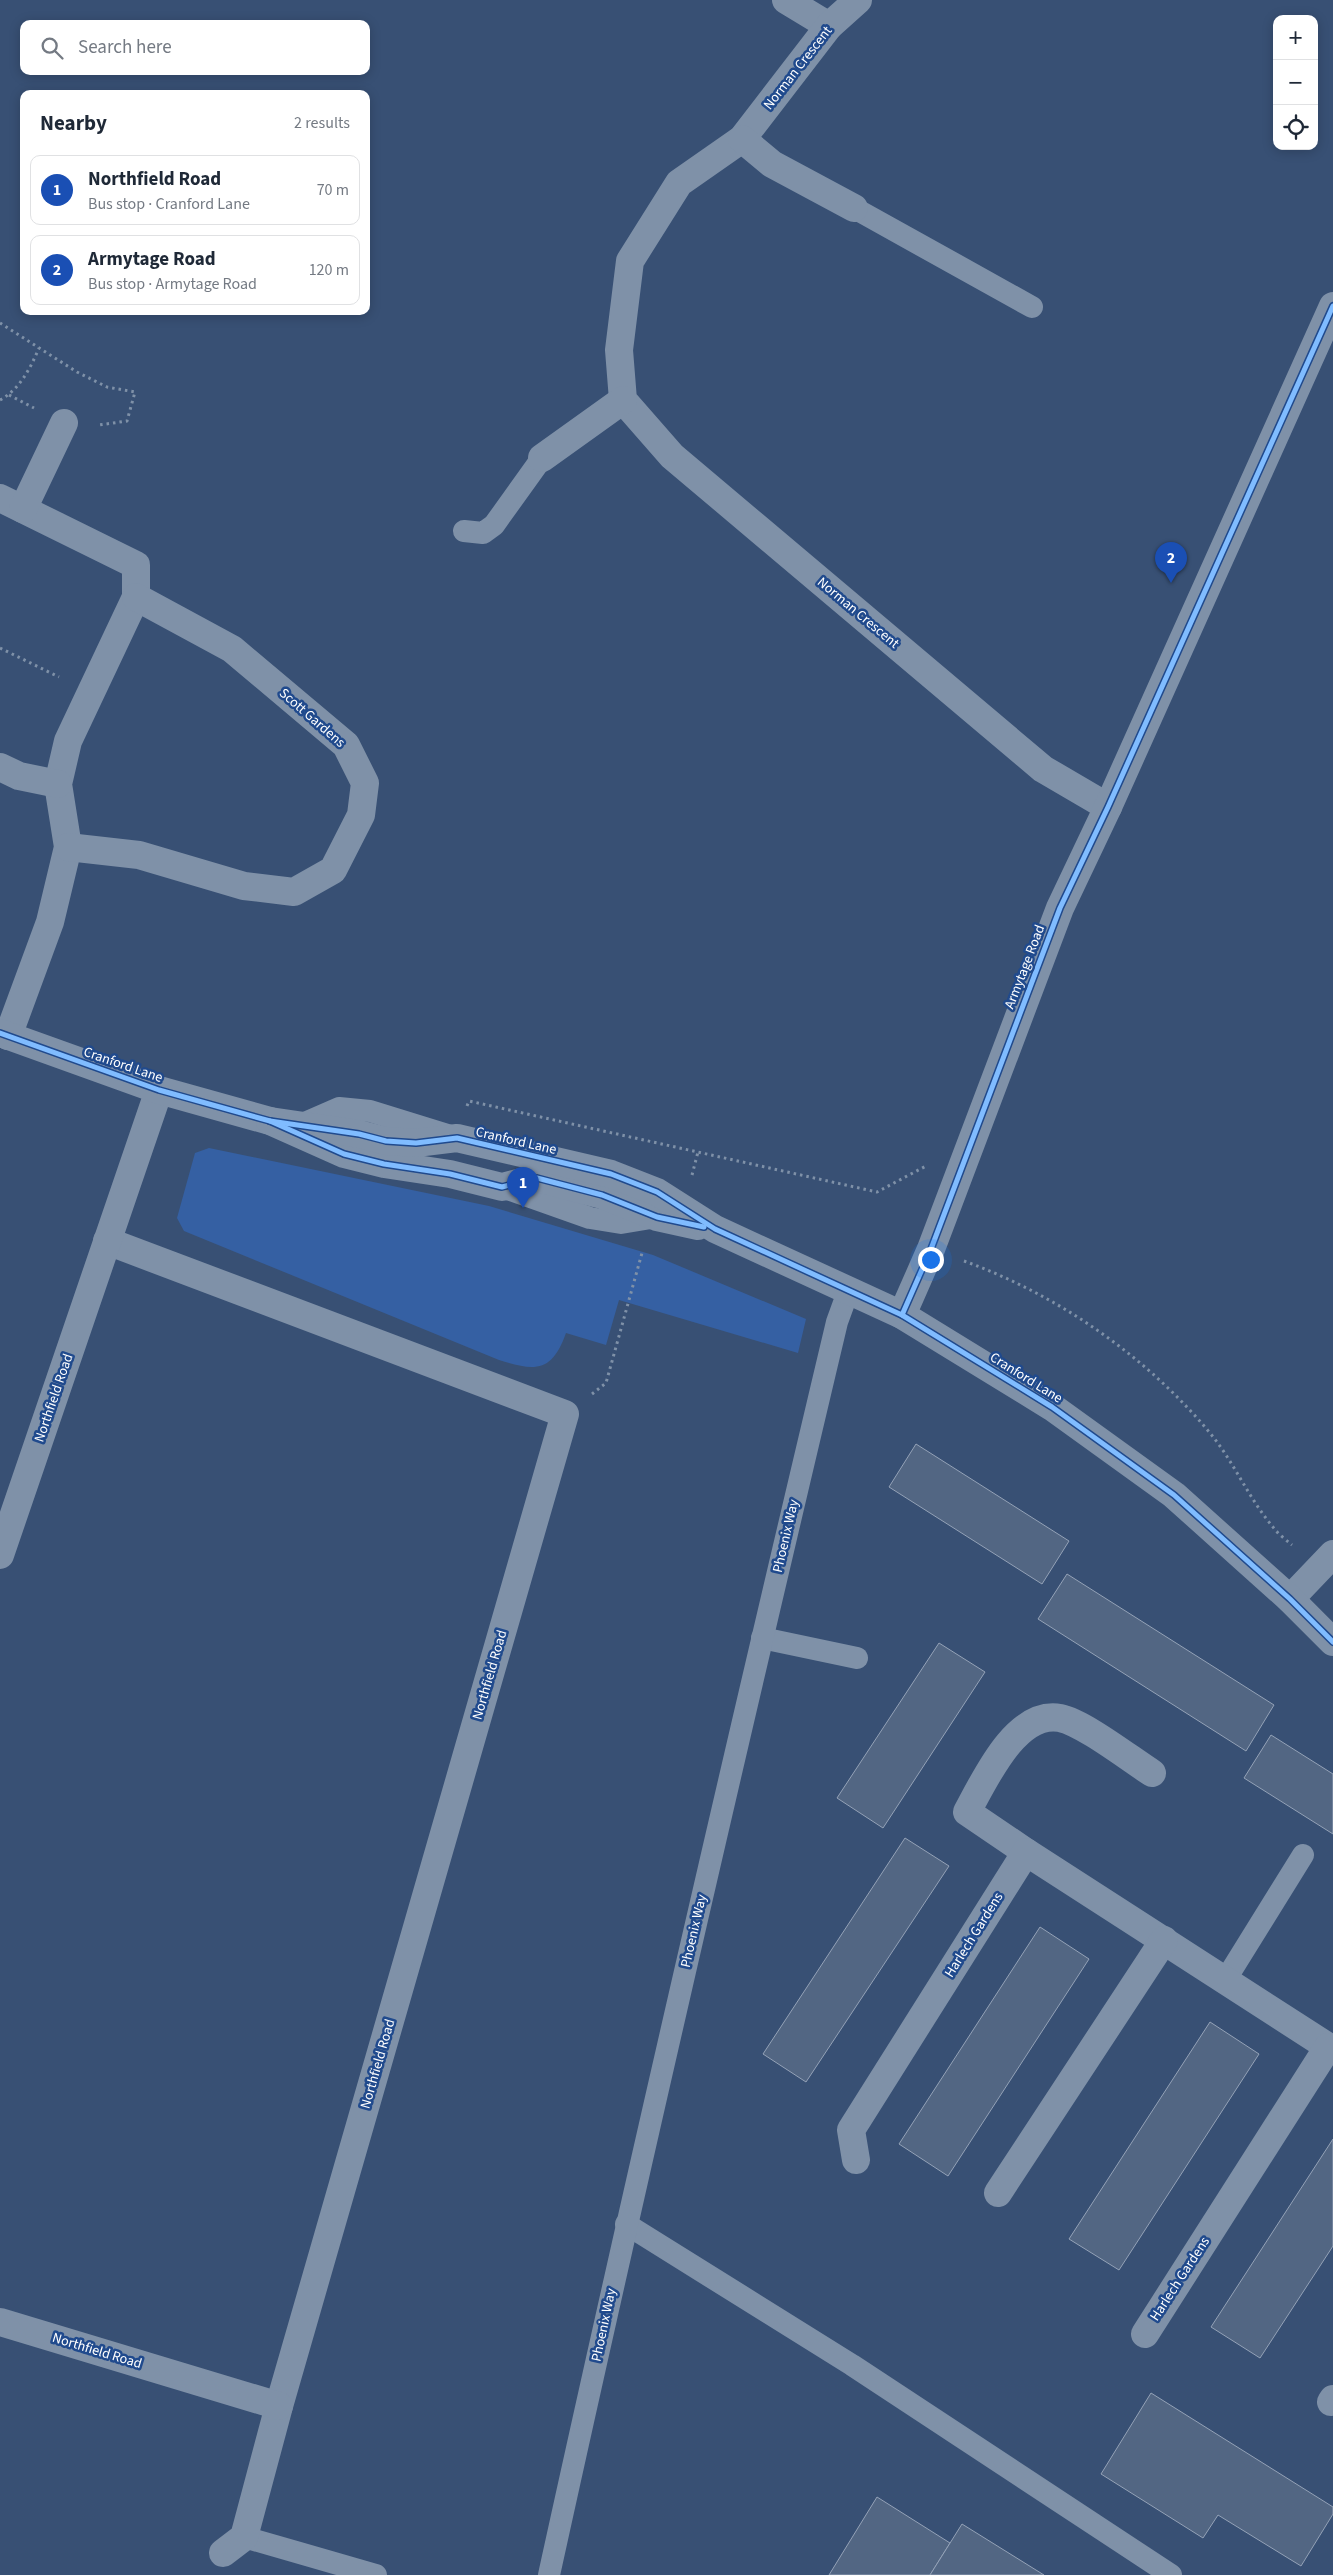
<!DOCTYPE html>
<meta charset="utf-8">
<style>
body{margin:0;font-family:"Source Sans 3",sans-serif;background:#f2f2f3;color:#1f2937}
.controls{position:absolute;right:15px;top:15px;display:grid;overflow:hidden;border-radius:10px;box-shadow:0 2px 12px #0003}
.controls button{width:45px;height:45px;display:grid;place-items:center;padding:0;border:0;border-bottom:1px solid #e0e1e3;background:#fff;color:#1f2937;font:25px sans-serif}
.you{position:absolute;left:930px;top:1259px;width:18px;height:18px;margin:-12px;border:4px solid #fff;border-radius:50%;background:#1a73e8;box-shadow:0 0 0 8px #1a73e833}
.badge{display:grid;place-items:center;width:32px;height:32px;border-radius:50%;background:#0f766e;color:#fff;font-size:16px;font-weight:700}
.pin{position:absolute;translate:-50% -41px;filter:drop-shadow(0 1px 2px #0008)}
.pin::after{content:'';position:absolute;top:26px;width:18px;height:15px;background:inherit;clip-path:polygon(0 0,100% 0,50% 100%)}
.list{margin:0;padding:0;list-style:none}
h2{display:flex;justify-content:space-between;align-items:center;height:65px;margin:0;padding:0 20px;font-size:21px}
h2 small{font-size:16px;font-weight:400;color:#747a83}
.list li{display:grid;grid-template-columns:32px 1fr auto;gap:15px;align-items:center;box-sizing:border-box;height:70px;margin:0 10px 10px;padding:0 10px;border:1px solid #e0e1e3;border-radius:10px}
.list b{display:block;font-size:19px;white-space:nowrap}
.list p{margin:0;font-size:16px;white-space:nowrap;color:#747a83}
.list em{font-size:16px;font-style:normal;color:#747a83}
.icon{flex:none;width:28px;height:28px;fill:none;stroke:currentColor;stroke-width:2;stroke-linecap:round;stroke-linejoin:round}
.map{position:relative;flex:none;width:1333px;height:2575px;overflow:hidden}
.search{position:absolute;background:#fff;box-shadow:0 2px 12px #0003;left:20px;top:20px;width:350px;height:55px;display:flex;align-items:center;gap:12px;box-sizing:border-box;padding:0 18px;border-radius:10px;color:#747a83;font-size:19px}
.panel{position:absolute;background:#fff;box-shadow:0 2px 12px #0003;left:20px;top:90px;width:350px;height:225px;border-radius:10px}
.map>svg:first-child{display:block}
.green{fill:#3560a3}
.building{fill:#526683;stroke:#94a2b7}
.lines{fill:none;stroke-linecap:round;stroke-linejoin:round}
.path{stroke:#7f91a8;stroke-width:3;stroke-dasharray:2.5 4;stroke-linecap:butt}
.service{stroke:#7f91a8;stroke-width:22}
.minor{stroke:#7f91a8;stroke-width:28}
.tertiary{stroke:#7f91a8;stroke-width:28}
.cycleway-casing{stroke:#204a8d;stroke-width:8}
.cycleway{stroke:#80bcff;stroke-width:5}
.labels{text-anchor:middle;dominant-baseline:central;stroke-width:5;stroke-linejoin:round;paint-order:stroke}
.street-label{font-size:14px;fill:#fff;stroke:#204a8d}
</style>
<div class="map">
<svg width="1333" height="2575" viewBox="0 0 1333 2575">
<rect width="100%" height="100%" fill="#385074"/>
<path class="green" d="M209 1148 489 1206 653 1255 806 1319 798 1353 619 1300 606 1345 566 1333C552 1372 536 1372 499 1360L184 1231 177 1218 195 1153Z"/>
<g class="building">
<path d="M916 1444 1069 1541 1042 1584 889 1487Z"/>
<path d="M1067 1574 1274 1705 1246 1751 1038 1619Z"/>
<path d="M939 1643 985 1672 883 1828 837 1798Z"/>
<path d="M1271 1735 1333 1774V1834L1244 1778Z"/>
<path d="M905 1838 949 1866 806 2082 763 2054Z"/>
<path d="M1040 1927 1089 1959 948 2176 899 2144Z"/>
<path d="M1210 2022 1259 2054 1119 2270 1069 2239Z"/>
<path d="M1333 2139V2246L1260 2358 1211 2327Z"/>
<path d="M1151 2393 1333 2507V2514L1301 2566 1218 2515 1203 2538 1101 2474Z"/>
<path d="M877 2497 950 2543 930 2575H829Z"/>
<path d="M962 2524 1044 2575H930Z"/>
</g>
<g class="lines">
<g class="path">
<path d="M0 323 77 372 107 387 135 392 127 421 99 425"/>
<path d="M9 395 34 408"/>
<path d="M0 400C20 389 30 369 39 348"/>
<path d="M0 648 59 677"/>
<path d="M467 1106 469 1101 877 1192 926 1166"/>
<path d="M692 1175 698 1152"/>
<path d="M964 1261C1058 1295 1146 1356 1210 1433 1234 1462 1249 1499 1273 1527 1278 1534 1286 1540 1292 1545"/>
<path d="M592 1394 606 1383 642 1253"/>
</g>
<g class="service">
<path d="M854 208 1032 307"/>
<path d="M464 531 483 533 494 525 542 458"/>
<path d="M300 1125 339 1108 370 1111 454 1137"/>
<path d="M502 1187 590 1218 621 1223 657 1217"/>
<path d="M762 1638 857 1658"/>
<path d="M1226 1979 1303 1855"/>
<path d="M626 2224 852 2365 1171 2575"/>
<path d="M244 2537 376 2575"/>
<path d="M549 2575C641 2156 738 1739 837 1322L849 1289"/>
</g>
<g class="minor">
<path d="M786 0 829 26"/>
<path d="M858 0 829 26 742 139 679 183 630 261 619 350 623 400 672 456 1043 769 1108 807"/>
<path d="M742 139 772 164 854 208"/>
<path d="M542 458 623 400"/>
<path d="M0 498 136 565V597L68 741 58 784 68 847 50 922 8 1036"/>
<path d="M23 509 64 423"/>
<path d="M0 767 19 776 58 784"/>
<path d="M68 847 139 855 244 886 294 892 333 870 361 815 365 783 346 745 232 649 136 597"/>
<path d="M107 1241 565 1414 279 2406 244 2537 223 2553"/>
<path d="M902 1315 931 1249 1060 908 1108 807 1333 306"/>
<path d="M0 1555 159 1090"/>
<path d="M1290 1599 1333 1554"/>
<path d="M1026 1852 967 1812C985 1779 1016 1710 1060 1718 1084 1723 1130 1759 1152 1773"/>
<path d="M856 2160 851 2130 1026 1852 1333 2050"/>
<path d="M998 2193 1164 1940"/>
<path d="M0 2322 279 2406"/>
<path d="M1145 2334 1328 2047"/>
<path d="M1331 2402 1333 2399"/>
</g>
<g class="tertiary">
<path d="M0 1033 159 1090 270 1121 344 1154 384 1164 450 1174 502 1187 537 1178 602 1195 657 1217 698 1226"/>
<path d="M270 1121 359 1134 386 1141 416 1143 457 1138 611 1174 657 1192 715 1229 902 1315 1052 1407 1174 1495 1290 1599 1333 1642"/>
</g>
<defs>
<g id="cycleway">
<path d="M0 1033 159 1090 270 1121 344 1154 384 1164 450 1174 502 1187 537 1178 602 1195 657 1217 704 1227"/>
<path d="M270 1121 359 1134 386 1141 416 1143 457 1138 611 1174 657 1192 715 1229 902 1315 1052 1407 1174 1495 1290 1599 1333 1642"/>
<path d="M902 1315 931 1249 1060 908 1108 807 1333 306"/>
</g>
</defs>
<use href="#cycleway" class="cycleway-casing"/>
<use href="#cycleway" class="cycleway"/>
</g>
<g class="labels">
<g class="street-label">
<text transform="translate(798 68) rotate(-52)">Norman Crescent</text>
<text transform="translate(858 613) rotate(40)">Norman Crescent</text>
<text transform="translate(312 718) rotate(41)">Scott Gardens</text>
<text transform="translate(1025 967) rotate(-69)">Armytage Road</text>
<text transform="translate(123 1065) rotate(19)">Cranford Lane</text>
<text transform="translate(516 1141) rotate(13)">Cranford Lane</text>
<text transform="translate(1026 1378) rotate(32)">Cranford Lane</text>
<text transform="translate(54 1398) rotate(-71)">Northfield Road</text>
<text transform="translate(786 1536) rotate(-77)">Phoenix Way</text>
<text transform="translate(490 1675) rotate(-74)">Northfield Road</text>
<text transform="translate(694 1931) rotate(-77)">Phoenix Way</text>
<text transform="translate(974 1935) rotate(-58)">Harlech Gardens</text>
<text transform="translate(378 2064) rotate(-74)">Northfield Road</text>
<text transform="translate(1180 2279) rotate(-57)">Harlech Gardens</text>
<text transform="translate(604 2325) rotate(-78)">Phoenix Way</text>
<text transform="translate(97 2351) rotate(17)">Northfield Road</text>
</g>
</g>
</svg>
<div class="controls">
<button>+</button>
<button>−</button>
<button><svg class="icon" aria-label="locate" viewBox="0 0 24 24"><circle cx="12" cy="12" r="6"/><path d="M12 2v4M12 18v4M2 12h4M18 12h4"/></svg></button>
</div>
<div class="you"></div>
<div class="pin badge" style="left:523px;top:1208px;background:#1a4fb4">1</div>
<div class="pin badge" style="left:1171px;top:583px;background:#1a4fb4">2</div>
<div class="search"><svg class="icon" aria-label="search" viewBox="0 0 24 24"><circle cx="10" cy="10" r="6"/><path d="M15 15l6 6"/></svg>Search here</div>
<section class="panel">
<h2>Nearby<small>2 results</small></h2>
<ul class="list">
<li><span class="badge" style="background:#1a4fb4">1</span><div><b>Northfield Road</b><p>Bus stop · Cranford Lane</p></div><em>70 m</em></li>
<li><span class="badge" style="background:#1a4fb4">2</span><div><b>Armytage Road</b><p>Bus stop · Armytage Road</p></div><em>120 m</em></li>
</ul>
</section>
</div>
